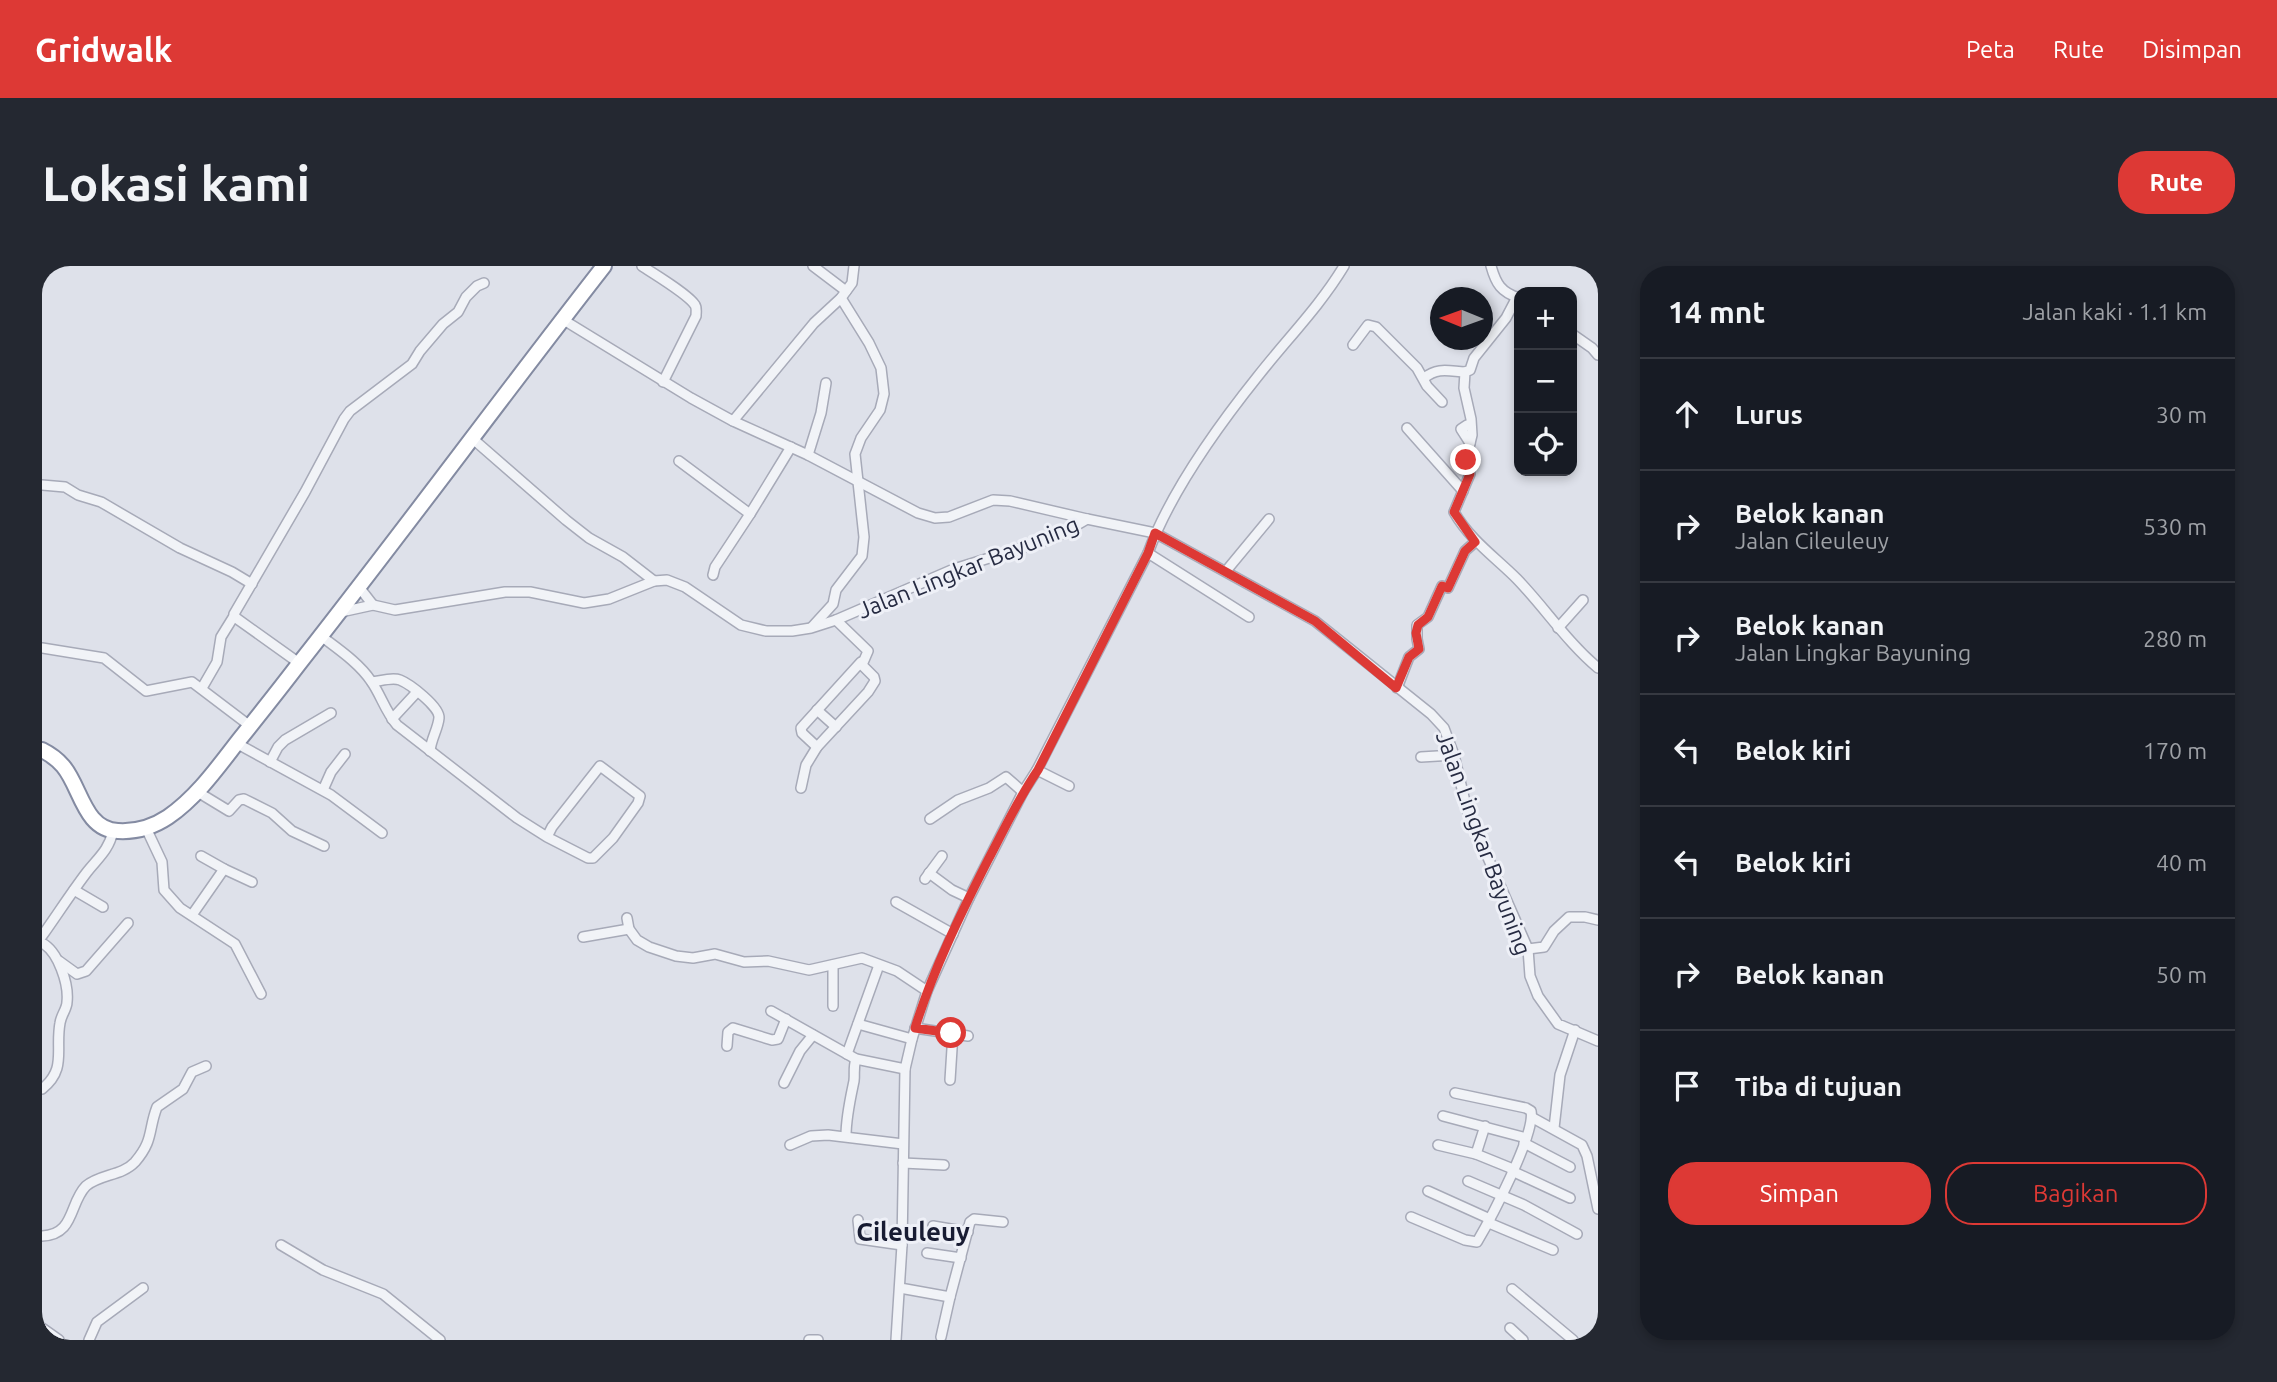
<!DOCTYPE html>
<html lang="id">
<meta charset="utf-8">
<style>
body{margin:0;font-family:Ubuntu,sans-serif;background:#242831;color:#f1f3f6}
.controls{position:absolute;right:21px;top:21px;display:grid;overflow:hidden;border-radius:14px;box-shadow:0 4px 10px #0003}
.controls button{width:63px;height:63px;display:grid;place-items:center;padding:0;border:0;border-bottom:2px solid #363941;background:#171b24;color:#f1f3f6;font:35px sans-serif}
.compass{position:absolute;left:1388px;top:21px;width:63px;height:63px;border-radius:50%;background:#171b24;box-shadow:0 4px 10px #0003;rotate:271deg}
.stop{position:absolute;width:21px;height:21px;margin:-16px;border:5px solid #dd3935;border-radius:50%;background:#fff}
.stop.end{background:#dd3935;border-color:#fff;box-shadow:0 2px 7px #0008}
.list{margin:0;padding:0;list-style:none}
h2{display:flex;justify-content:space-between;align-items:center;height:91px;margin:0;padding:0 28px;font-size:30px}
h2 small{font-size:23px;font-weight:400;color:#9ea1a6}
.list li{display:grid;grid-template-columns:46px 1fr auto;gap:21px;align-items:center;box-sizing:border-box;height:112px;padding:0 28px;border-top:2px solid #363941}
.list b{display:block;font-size:26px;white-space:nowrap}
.list p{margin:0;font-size:23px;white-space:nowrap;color:#9ea1a6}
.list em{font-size:23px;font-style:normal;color:#9ea1a6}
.actions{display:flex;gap:14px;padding:21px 28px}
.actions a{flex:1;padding:16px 0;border:2px solid #dd3935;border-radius:28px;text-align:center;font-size:24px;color:#dd3935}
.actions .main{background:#dd3935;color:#fff}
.icon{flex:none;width:38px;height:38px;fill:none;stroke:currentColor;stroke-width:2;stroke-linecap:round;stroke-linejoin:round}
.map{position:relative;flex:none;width:1556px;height:1074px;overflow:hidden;border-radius:28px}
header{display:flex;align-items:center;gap:42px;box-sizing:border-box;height:98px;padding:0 35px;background:#dd3935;color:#fff}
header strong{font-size:33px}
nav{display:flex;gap:38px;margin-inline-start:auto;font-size:24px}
.intro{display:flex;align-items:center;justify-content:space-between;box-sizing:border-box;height:168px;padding:0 42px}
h1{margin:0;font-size:49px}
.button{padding:18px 32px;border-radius:28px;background:#dd3935;color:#fff;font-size:24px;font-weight:700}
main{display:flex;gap:42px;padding:0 42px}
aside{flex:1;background:#171b24;border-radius:28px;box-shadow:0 4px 10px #0003}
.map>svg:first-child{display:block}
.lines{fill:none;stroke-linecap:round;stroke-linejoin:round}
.minor-casing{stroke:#a7aab8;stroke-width:12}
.highway-casing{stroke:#848ba2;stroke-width:18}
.minor{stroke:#f1f3f7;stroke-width:9}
.highway{stroke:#fff;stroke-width:14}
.route{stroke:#dd3935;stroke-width:9}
.labels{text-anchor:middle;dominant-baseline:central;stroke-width:6;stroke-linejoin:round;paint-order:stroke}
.street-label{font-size:23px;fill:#262b42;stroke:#eef0f7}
.quarter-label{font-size:26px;font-weight:bold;fill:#181c33;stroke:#eef0f7}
</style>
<header>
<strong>Gridwalk</strong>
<nav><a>Peta</a><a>Rute</a><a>Disimpan</a></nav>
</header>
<div class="intro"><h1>Lokasi kami</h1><a class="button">Rute</a></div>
<main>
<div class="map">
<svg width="1556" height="1074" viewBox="0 0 1556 1074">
<rect width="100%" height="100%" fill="#dee1ea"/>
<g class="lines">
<defs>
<g id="minor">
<path d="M600 0C612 8 646 28 653 39 655 42 654 46 654 50L621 116"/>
<path d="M771 0 804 25"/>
<path d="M1449 0C1454 18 1459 26 1477 32"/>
<path d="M1475 31 1464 52 1432 92 1428 104 1423 106 1422 122 1429 153 1430 169 1424 194 1428 208 1412 246C1428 274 1453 291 1475 313 1503 342 1525 376 1556 402"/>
<path d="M520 53 649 132 691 155 766 189 876 247 893 252 907 251 951 234 968 235 1045 253"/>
<path d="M1530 68 1550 82 1556 89"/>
<path d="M1311 79 1326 59 1334 61 1375 102 1385 120 1400 136"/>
<path d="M1382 112C1396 101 1406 105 1423 106"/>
<path d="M691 155 772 57 799 32 810 17 812 0"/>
<path d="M1425 159 1419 163 1428 177"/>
<path d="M1365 162 1421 225"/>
<path d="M431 173 524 254 547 272 581 291 612 315"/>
<path d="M766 189 779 147 784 117"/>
<path d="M637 195 708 248 749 181"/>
<path d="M0 219 23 221 36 229 59 236 138 282 190 306 210 318"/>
<path d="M1106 287 1207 351"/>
<path d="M1184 305 1227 253"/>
<path d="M671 309 673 301 708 248"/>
<path d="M317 321 331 339"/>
<path d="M299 346 331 339 353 344 463 326H488L542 337 567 333 612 315 625 314 643 321 699 359 724 365H750L769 362 794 354 912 303 1014 271 1045 253 1113 267 1273 355 1389 448 1402 462 1412 489 1425 544 1486 683 1488 710 1496 730 1516 758 1556 775"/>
<path d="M770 361 791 338 794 324 820 290 822 271 813 188 819 172 838 144 842 128 839 102 827 77 799 32"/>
<path d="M1516 362 1541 334"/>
<path d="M279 370C296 383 317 397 329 415 339 429 343 445 355 459L475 552 505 571 510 561 558 500 598 530 596 537 571 572 551 592H546L505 571"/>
<path d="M0 382 62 392 104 425 150 416 208 460"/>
<path d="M257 397 194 352 192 348 263 226 302 153 308 145 370 98 378 85 401 58 416 46 424 31 435 20 442 17"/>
<path d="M330 416C339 415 350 411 358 414 368 418 398 441 397 452 396 463 389 473 388 485"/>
<path d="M160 422 175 396 179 371 192 350"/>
<path d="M1355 422 1367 391 1377 383 1375 373V359L1386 351 1400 320 1406 322 1423 285 1433 276"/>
<path d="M775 444 794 461"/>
<path d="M350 453 375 426"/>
<path d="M194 477 289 529 340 567"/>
<path d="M775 481 760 467 759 462 819 396"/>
<path d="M1379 491 1412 489"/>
<path d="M228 496 236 481 243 474 289 447"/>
<path d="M995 504 1027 520"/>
<path d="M759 522 764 499 775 481 826 426 833 415 832 411 820 399 826 385 794 354"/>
<path d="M281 524 289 506 303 488"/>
<path d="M154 525 187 545 197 534 202 533 230 547 250 565 282 580"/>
<path d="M888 553 916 534 947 522 964 511 981 526"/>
<path d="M104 562 120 596 122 624 138 642 193 678 219 728"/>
<path d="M182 603 210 616"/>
<path d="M887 607 910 624 927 632"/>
<path d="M883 613 900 590"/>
<path d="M32 624 61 641"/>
<path d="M854 636 911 668"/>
<path d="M150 649 182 603 159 590"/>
<path d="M585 652 587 663 595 674 607 681 634 690 651 692 673 688 702 696 726 695 767 704 820 692 855 705 885 725"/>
<path d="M0 670C15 649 29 627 45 606 56 592 67 584 71 565"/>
<path d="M541 671 587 663"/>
<path d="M0 677C16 685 27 718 25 736 25 743 19 749 18 757 13 784 25 803 0 823"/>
<path d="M1486 683 1502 681 1512 665 1527 651H1543L1556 654"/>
<path d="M17 695 35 708 44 705 86 657"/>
<path d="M791 699V740"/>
<path d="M729 745 814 793 863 803"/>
<path d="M816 758 870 773"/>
<path d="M873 762 926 770"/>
<path d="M685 780 686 766 691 762 730 774 736 773 744 753"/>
<path d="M805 788 837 699"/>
<path d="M908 814 911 767"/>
<path d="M742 817 758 785 771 769"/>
<path d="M1401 850 1484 872"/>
<path d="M1491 852 1540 879 1545 890 1556 943"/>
<path d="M1512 862 1518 809 1533 764"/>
<path d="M804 870C804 851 808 834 812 815 813 807 811 802 814 793"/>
<path d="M1482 877 1528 901"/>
<path d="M748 879 769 870 786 869 861 878"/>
<path d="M1396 879 1434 888 1471 903"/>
<path d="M1434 888 1443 860"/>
<path d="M861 897 902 899"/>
<path d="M1470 905 1528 932"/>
<path d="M1426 915 1482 939 1535 968"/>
<path d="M1386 925 1448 953"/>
<path d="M1369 951 1423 974 1435 976C1448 954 1494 867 1489 845L1484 842 1413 827"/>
<path d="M816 954 818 973 860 979"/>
<path d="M1447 957 1511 984"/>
<path d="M891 960 926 966"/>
<path d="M0 970C33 969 27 937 44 920 58 908 80 910 93 896 112 874 106 864 115 841L141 823 150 806 164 800"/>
<path d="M239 979 281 1004 341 1028 398 1074"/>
<path d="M885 987 919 992"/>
<path d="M858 1022 908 1031 928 956 932 953 961 956"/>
<path d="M1470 1023 1531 1074"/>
<path d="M0 1062 17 1074"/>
<path d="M1468 1062 1481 1074"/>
<path d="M899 1071 908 1031"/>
<path d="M47 1074 55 1056 101 1022"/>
<path d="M767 1074H776"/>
<path d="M854 1074 860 979 863 803 870 773 885 725 927 632 981 526 995 504 1106 287C1128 227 1176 160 1216 110 1245 73 1278 40 1302 0"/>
</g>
<path id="highway" d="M0 484C8 488 15 493 21 500 39 521 42 564 76 565 93 566 111 561 126 551 155 531 176 501 197 474 217 449 237 424 256 399 360 267 459 132 562 0"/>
</defs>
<use href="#minor" class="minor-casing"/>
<use href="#highway" class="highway-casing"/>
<use href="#minor" class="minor"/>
<use href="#highway" class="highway"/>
</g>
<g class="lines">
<path class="route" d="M909 767 873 762C891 704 918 649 946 594 962 564 976 533 996 504L1106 287 1113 267 1273 355 1354 422 1367 391 1377 383 1374 367 1376 359 1386 351 1400 320 1406 322 1423 285 1433 276 1412 246 1428 208 1424 194"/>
</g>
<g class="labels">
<g class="street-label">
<text transform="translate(926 301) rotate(-22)">Jalan Lingkar Bayuning</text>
<text transform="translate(1442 577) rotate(70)">Jalan Lingkar Bayuning</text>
</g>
<g class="quarter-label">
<text x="871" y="965">Cileuleuy</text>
</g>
</g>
</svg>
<div class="controls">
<button>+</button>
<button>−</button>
<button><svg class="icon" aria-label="locate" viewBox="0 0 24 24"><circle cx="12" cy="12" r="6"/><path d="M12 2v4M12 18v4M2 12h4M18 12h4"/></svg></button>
</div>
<svg class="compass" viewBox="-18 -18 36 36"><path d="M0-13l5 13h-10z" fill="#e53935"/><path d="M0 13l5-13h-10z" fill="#9ea1a6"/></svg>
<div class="stop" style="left:909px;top:767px"></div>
<div class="stop end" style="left:1424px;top:194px"></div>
</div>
<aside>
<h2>14 mnt<small>Jalan kaki · 1.1 km</small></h2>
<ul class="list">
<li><svg class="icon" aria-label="ahead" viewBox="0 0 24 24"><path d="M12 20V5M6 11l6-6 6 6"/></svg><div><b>Lurus</b></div><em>30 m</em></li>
<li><svg class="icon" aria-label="right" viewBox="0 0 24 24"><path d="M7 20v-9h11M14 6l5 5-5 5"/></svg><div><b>Belok kanan</b><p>Jalan Cileuleuy</p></div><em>530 m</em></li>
<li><svg class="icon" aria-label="right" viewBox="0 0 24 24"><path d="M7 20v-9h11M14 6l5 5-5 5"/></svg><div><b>Belok kanan</b><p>Jalan Lingkar Bayuning</p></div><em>280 m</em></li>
<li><svg class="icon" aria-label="left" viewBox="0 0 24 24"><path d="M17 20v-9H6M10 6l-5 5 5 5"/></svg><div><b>Belok kiri</b></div><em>170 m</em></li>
<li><svg class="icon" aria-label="left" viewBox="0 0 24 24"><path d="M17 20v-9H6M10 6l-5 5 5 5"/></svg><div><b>Belok kiri</b></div><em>40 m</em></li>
<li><svg class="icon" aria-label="right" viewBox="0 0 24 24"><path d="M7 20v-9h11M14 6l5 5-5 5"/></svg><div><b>Belok kanan</b></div><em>50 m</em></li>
<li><svg class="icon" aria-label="arrive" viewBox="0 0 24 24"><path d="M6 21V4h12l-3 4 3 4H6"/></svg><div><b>Tiba di tujuan</b></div></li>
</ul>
<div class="actions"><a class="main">Simpan</a><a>Bagikan</a></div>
</aside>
</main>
